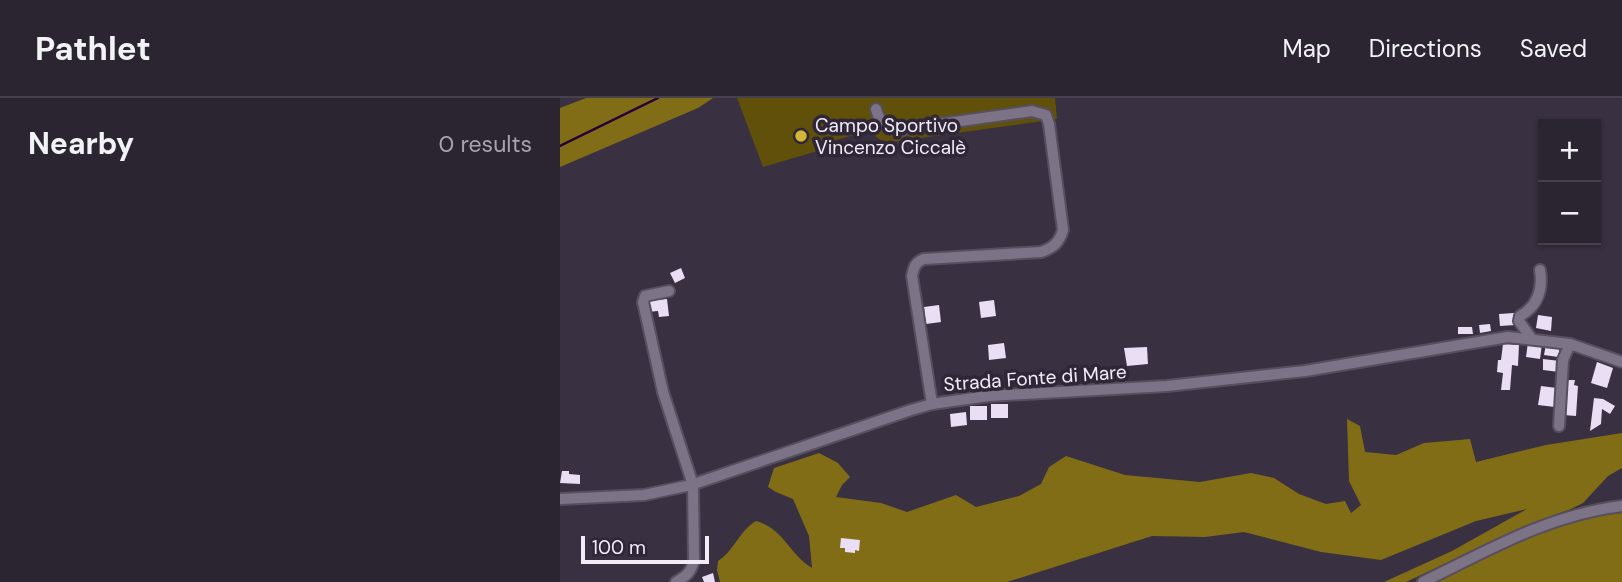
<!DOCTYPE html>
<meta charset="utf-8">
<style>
body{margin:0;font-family:"DM Sans",sans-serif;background:#332c39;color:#f1f3f6}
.controls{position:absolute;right:21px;top:21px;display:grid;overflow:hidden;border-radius:0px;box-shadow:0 2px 5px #0004}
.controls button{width:63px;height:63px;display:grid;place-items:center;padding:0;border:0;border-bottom:2px solid #47414d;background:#2b2431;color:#f1f3f6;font:35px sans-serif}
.scale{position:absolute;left:21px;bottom:18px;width:128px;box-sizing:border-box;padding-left:7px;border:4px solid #f2ecf7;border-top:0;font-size:19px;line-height:24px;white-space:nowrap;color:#f2ecf7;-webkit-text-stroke:5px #2f2637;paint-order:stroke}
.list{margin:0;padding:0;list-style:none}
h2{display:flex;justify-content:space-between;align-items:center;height:91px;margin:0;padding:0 28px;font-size:30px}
h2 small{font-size:23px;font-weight:400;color:#a6a4ab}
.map{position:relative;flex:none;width:1062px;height:484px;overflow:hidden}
header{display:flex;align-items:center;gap:42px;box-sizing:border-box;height:98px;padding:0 35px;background:#2b2431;border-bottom:2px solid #47414d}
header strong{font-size:33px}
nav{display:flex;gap:38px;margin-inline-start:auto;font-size:24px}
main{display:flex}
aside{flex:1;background:#2b2431}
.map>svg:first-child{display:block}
.green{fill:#60500a}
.forest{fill:#826d17}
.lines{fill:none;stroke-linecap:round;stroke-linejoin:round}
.stream{stroke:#25023b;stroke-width:2.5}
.building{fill:#e9def4}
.minor-casing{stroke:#574f5e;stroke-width:14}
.minor{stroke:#7d7387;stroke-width:10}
.poi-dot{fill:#d5b535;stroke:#2f2637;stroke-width:2.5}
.labels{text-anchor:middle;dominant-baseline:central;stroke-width:7;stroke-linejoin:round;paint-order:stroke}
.poi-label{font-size:19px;fill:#f2ecf7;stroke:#2f2637;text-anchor:start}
.street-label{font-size:19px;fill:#f2ecf7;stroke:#2f2637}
</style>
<header>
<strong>Pathlet</strong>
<nav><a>Map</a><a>Directions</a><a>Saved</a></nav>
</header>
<main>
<aside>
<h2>Nearby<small>0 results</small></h2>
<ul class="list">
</ul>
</aside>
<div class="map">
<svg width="1062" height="484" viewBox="0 0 1062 484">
<rect width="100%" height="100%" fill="#393041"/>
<path class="green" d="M177 0H495L497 21 325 45 308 33 273 43 261 52 203 69Z"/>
<g class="forest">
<path d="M26 0H153L138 10 0 69V10Z"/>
<path d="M787 321 800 328 805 354 836 357 864 345 910 341 916 364 986 347 1062 335V370L1048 378 1023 405 1011 411 964 428 846 484H824L892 453 967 411 916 423 821 462 761 454 684 434 645 439 592 438 447 484H160L157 472 158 463C174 453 179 433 196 423 223 430 230 457 252 470L249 438 233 401 216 394 208 389 214 370 259 355 278 365 290 379 282 387 276 399 321 405 347 414 396 397 416 409 459 398 481 386 489 369 506 358 565 377 640 384 691 375 714 380 739 396 766 406 785 403 791 415 801 407 789 383Z"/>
<path d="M1062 415V484H875C935 455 994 421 1062 415Z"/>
</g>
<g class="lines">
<path class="stream" d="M0 48 98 0"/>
</g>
<g class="building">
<path d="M121 170 125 180 115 185 110 175Z"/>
<path d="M107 201 109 218 99 219 98 213 88 214 87 203Z"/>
<path d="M434 202 436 218 421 220 419 204Z"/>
<path d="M379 207 381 224 366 226 364 209Z"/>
<path d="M954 215 955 227 940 228 939 216Z"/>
<path d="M978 217 992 219 991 233 976 230Z"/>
<path d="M930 226 931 233 920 235 919 227Z"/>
<path d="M898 229H912L913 236H898Z"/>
<path d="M968 244 982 246 980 261 966 259Z"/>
<path d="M444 245 446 260 429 262 428 247Z"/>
<path d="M943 246 959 247 958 268 952 267 950 292H941L943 275 937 274 938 262H941Z"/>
<path d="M986 246 1000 248 998 259 984 257Z"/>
<path d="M587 249 588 266 567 268 564 250Z"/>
<path d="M983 261 1000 263 999 274 983 272Z"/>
<path d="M1037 264 1053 270 1047 290 1031 285Z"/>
<path d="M1009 282H1015L1014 287 1018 288 1016 318 1004 317 1006 309H1003L1006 286Z"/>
<path d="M981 288 997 290 995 309 978 307Z"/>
<path d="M1034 300 1043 301 1055 308 1050 316 1042 311 1041 326 1030 333Z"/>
<rect x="431" y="306" width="17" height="14"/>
<rect x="410" y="308" width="17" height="14"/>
<path d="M406 314 407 327 391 329 390 316Z"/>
<path d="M2 373H9V376L20 377V386L0 385Z"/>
<path d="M281 440 300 442 299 453 295 452V455L285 454V450H280Z"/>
<path d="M153 475 155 484H144L142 479Z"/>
</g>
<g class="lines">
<defs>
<g id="minor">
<path d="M316 11C319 23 325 30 337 32L472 13 486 17 489 26 503 132C499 145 493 150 481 154L364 161C355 164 354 169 352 178L372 306"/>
<path d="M109 193 85 198 83 204 103 294 133 387 134 462C131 475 126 478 116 484"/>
<path d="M971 240 959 223 960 218C978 208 983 191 980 172"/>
<path d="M999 328 1003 262 1010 246"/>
<path d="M0 401 84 397 131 387 351 312 372 306 428 298 607 288 745 273 948 239 1010 246 1062 264"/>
<path d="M863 484C929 452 988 417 1062 408"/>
</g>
</defs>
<use href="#minor" class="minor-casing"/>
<use href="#minor" class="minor"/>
</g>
<circle class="poi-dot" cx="241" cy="38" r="7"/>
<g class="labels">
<g class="poi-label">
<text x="255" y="27">Campo Sportivo<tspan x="255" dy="22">Vincenzo Ciccalè</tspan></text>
</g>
<g class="street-label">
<text transform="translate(475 280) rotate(-4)">Strada Fonte di Mare</text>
</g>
</g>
</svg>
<div class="controls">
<button>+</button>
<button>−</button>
</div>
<div class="scale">100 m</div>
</div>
</main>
